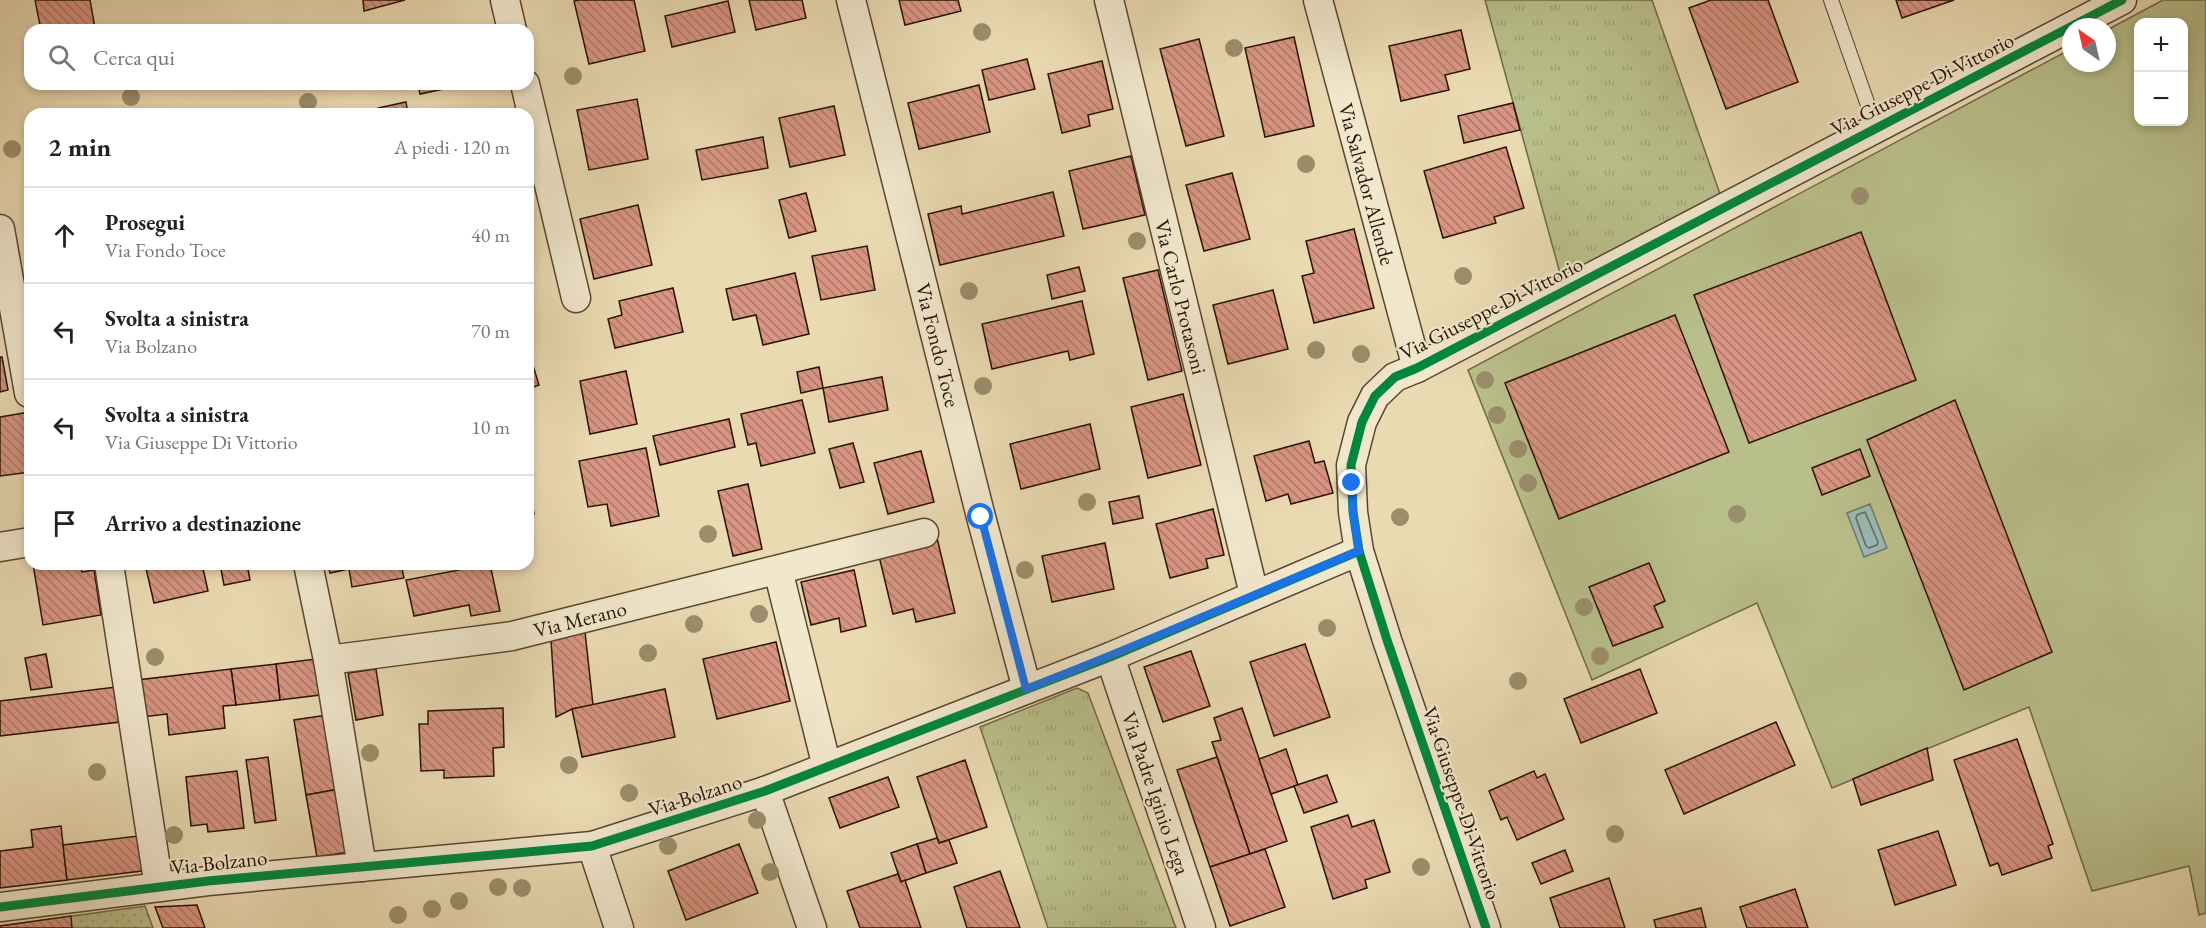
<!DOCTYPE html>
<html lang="it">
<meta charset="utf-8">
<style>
body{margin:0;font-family:"EB Garamond",serif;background:#f6f6f6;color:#222}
.controls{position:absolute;right:18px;top:18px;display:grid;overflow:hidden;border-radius:12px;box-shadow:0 3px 9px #0003}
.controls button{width:54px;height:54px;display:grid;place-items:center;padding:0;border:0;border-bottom:2px solid #e0e0e0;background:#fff;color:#222;font:30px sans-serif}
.compass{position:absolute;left:2062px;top:18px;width:54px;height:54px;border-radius:50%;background:#fff;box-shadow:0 3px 9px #0003;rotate:326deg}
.stop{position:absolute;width:18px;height:18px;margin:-14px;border:4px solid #1a73e8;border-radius:50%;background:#fff}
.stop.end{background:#1a73e8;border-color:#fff;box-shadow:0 2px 6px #0008}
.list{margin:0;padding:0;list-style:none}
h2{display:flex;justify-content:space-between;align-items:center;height:78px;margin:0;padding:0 24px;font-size:26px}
h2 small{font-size:20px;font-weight:400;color:#767676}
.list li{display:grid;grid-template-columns:39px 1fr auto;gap:18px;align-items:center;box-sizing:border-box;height:96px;padding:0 24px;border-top:2px solid #e0e0e0}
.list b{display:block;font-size:22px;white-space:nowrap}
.list p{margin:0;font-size:20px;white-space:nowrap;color:#767676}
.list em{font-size:20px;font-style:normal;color:#767676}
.icon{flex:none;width:33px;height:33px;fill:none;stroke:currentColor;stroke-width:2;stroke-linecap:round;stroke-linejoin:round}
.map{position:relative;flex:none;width:2206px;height:928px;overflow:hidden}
.search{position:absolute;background:#fff;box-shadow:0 3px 9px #0003;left:24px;top:24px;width:510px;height:66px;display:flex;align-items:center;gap:15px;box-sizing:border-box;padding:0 21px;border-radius:18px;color:#767676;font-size:22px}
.panel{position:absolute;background:#fff;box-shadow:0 3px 9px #0003;left:24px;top:108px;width:510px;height:462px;border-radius:18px}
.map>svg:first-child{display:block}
.grass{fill:url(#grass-tufts);stroke:#706947;stroke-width:1.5}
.park{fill:url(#park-dots);stroke:#706947;stroke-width:1.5}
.pitch{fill:#b9bf8a;stroke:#706947;stroke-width:1.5;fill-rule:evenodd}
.water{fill:#9ab9b4;stroke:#6c776e;stroke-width:1.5}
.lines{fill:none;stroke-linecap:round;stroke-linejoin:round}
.shore{stroke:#61665c;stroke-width:1.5}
.building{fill:url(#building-back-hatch);stroke:#281304;stroke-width:1.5}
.lane-casing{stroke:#584530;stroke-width:16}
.street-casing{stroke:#584530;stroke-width:31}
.lane{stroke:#f1e7cd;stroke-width:14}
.street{stroke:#f1e7cd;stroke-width:28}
.cycleway-casing{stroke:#f1e7cd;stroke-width:13}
.cycleway{stroke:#00873e;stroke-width:9}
.tree{fill:#9b8e6c}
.route{stroke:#1a73e8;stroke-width:8}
.labels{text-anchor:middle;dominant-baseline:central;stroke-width:4.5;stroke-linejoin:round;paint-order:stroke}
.street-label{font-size:21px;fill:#281304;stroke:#f1e7cd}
</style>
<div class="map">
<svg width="2206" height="928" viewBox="0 0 2206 928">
<defs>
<pattern id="grass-tufts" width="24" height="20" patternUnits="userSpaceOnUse" patternTransform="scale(1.5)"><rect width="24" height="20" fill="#b9bf8a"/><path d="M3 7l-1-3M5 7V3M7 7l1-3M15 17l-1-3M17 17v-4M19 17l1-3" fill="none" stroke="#9fa375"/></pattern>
<pattern id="park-dots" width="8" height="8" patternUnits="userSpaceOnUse" patternTransform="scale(1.5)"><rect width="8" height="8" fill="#b9bf8a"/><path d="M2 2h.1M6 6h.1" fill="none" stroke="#9fa375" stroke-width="1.8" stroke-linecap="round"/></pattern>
<pattern id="building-back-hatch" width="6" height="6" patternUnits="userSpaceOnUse" patternTransform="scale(1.5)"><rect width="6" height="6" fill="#d89583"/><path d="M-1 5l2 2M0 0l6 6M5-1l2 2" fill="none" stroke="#af7869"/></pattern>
</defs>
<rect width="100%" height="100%" fill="#eadab2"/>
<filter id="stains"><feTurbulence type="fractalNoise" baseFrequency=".00333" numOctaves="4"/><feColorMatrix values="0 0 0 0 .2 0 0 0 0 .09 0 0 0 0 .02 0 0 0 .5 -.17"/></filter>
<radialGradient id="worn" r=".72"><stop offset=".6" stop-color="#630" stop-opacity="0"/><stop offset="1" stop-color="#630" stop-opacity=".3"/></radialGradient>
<g class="grass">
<path d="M1485 0H1652L1720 194 1561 277Z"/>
<path d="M1077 688 1088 693 1176 928H1048L980 727Z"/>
</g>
<path class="park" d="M145 906 153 928H0V926Z"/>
<path class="pitch" d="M2163 0H2206V913L2199 915 2189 866 2092 891 2029 707 1832 788 1757 603 1592 680 1468 370 2071 49V63H2107V30ZM2138 22H2184V122H2138Z"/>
<path class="water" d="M1870 504 1887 548 1864 557 1847 513Z"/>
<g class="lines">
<path class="shore" d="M1865 512 1878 542 1877 545 1869 548 1866 546 1856 518 1857 515Z"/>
</g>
<g class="building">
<path d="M35 0H90L95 28 83 30H41Z"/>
<path d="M363 0H405L364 11Z"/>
<path d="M579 0H634L645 51 589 64 574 1Z"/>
<path d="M749 0H802L806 18 756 30Z"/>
<path d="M899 0H958L961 11 905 25Z"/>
<path d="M1711 0H1768L1798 82 1726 109 1689 8Z"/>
<path d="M1896 0H1954L1902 18Z"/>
<path d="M728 1 735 32 672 47 665 16Z"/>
<path d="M1461 30 1470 69 1445 75 1449 90 1401 101 1389 46Z"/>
<path d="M1294 37 1314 126 1265 137 1245 48Z"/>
<path d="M1199 39 1224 136 1186 146 1160 49Z"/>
<path d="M1027 59 1035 89 989 100 982 70Z"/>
<path d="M1102 61 1113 109 1088 115 1090 126 1062 133 1048 74Z"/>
<path d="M418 84H467L420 94Z"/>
<path d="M979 85 990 132 919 149 908 103Z"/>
<path d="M637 99 648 159 589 170 577 110Z"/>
<path d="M406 102 408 114H379L378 108Z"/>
<path d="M1513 103 1520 130 1464 143 1458 116Z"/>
<path d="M834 106 845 155 790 167 779 118Z"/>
<path d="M763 137 768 168 702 180 696 150Z"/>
<path d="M1506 147 1524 208 1494 217 1496 223 1443 238 1424 171Z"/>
<path d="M1131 156 1145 215 1083 229 1069 171Z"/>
<path d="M1232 173 1250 239 1204 251 1186 185Z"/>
<path d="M1053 192 1064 236 940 265 928 214 961 206 962 214Z"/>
<path d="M806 193 816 231 789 238 779 200Z"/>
<path d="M638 205 652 265 594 279 580 219Z"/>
<path d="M1354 229 1374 308 1314 323 1302 276 1314 273 1306 241Z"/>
<path d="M1861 232 1916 380 1749 443 1694 295Z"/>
<path d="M867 246 875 290 821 300 812 256Z"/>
<path d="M1079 267 1085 291 1052 299 1047 275Z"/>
<path d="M1158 270 1182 371 1148 380 1123 278Z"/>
<path d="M795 273 809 334 763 345 756 315 733 320 726 289Z"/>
<path d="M673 288 683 332 615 348 608 319 622 315 619 301Z"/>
<path d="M1273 290 1288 349 1228 364 1213 305Z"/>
<path d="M1082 301 1094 354 1070 360 1068 351 992 369 982 324Z"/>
<path d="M1675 315 1729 452 1559 519 1505 383Z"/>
<path d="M0 357H2L8 390 0 392Z"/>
<path d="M531 359 539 385 528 389V360Z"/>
<path d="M819 367 823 388 801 393 797 372Z"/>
<path d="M626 371 637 424 590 434 580 381Z"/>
<path d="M882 377 888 410 829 422 823 388Z"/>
<path d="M1183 394 1201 465 1148 478 1131 407Z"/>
<path d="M802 400 815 453 761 466 756 443 748 445 741 414Z"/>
<path d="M1955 400 2052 652 1964 690 1867 440Z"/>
<path d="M30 412V472L0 476V417Z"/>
<path d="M729 419 735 447 660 465 653 436Z"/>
<path d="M1090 424 1100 469 1021 489 1010 444Z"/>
<path d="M1309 441 1315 463 1324 461 1333 493 1291 504 1288 494 1266 501 1254 456Z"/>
<path d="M853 443 864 482 840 488 829 449Z"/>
<path d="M646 448 659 516 611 526 607 504 588 507 579 461Z"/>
<path d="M1860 449 1870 476 1822 495 1812 468Z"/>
<path d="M921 451 934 502 888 514 874 463Z"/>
<path d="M528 482 534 514 528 515Z"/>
<path d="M748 484 762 549 733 556 718 491Z"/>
<path d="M1139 496 1143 518 1113 524 1109 502Z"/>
<path d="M1213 509 1224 555 1206 559 1208 568 1170 578 1156 524Z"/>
<path d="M937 538 955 613 916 622 913 609 893 614 878 552Z"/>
<path d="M1105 543 1114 589 1052 602 1042 556Z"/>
<path d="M1649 563 1665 601 1654 606 1663 627 1613 646 1589 587Z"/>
<path d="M33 564H80L82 572 94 570 101 615 43 625Z"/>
<path d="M145 564H202L208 591 154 603Z"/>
<path d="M220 564H275L248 569 250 580 224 585Z"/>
<path d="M328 564H401L404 578 352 587 349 569 330 573Z"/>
<path d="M490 564 500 611 471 616 469 605 414 616 406 580Z"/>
<path d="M854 570 866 626 841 632 839 618 811 625 801 582Z"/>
<path d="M585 632 593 705 572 709 556 717 551 640Z"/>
<path d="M776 642 790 701 717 719 703 659Z"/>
<path d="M1305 644 1330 717 1274 736 1250 662Z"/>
<path d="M1191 651 1210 706 1163 722 1144 667Z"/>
<path d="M46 654 52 687 31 690 25 658Z"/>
<path d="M316 659 320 695 280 700 276 664Z"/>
<path d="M276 664 280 700 236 705 231 669Z"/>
<path d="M231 669 236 705 223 706 225 728 169 735 167 714 142 717 137 680Z"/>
<path d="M376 669 383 715 356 720 348 673Z"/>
<path d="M1640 669 1657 713 1581 743 1564 699Z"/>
<path d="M116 687 120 722 0 736V701Z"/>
<path d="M665 689 675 737 582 757 572 709Z"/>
<path d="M503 708 504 747 493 748 494 776 444 778V770L421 771 419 724H428V711Z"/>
<path d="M1242 708 1287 841 1250 854 1212 742 1221 740 1214 718Z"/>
<path d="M327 715 339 789 306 795 294 720Z"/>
<path d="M1776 722 1795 765 1684 814 1665 770Z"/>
<path d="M2017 739 2053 844 2048 846 2052 858 2002 875 1998 863 1990 866 1954 760Z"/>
<path d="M1927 748 1933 780 1861 805 1853 779Z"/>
<path d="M1286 749 1298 785 1271 794 1259 759Z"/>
<path d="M268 757 276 820 255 823 246 760Z"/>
<path d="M1217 757 1250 854 1210 867 1177 770Z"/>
<path d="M965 760 987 827 939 843 917 777Z"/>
<path d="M237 771 244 828 208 832 207 824 191 826 186 777Z"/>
<path d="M1534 771 1537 778 1545 774 1564 819 1517 840 1507 817 1501 820 1489 791Z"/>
<path d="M1327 775 1337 802 1304 813 1294 786Z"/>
<path d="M888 777 899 807 840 828 829 798Z"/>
<path d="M339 789 349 852 317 857 306 795Z"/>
<path d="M1348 815 1352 827 1374 820 1390 872 1365 880 1367 888 1333 899 1311 827Z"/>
<path d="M61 826 67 880 0 888V851L33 847 31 830Z"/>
<path d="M1938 831 1956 885 1895 905 1878 850Z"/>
<path d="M138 836 142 871 67 880 63 845Z"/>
<path d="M937 838 939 843 949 840 957 863 926 873 917 844Z"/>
<path d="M739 844 758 893 686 920 668 871Z"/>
<path d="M917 844 926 873 901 882 891 853Z"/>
<path d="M1265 849 1285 907 1230 926 1210 867Z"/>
<path d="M1565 850 1573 871 1541 884 1532 863Z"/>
<path d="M1000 871 1020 928H967L954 887Z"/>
<path d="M898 874 901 882 905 880 921 928H860L847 891Z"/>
<path d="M1609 878 1625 928H1560L1550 898Z"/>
<path d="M1795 889 1808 928H1747L1740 907Z"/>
<path d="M197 905 205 928H163L155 907Z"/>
<path d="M1701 908 1706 928H1656L1654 920Z"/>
<path d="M71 916 72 928H0V926Z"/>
</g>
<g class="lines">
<defs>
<path id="lane" d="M1831 0 1876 128"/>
<g id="street">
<path d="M505 0 512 30"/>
<path d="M851 0 981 517 1027 689"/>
<path d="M1109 0 1254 594"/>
<path d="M1318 0 1417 368"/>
<path d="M525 84 576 298"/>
<path d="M0 229 29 393"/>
<path d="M0 547 30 542"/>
<path d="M109 564 159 887"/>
<path d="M308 564 328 660 512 636 924 533"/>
<path d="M778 570 827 767"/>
<path d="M1110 657 1201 928"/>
<path d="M328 660 362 867"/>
<path d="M765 791 812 928"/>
<path d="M592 846 619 928"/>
<path d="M0 907 208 881 592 846 765 791 1110 657 1359 551"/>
<path d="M1486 928 1387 640 1359 551 1353 512 1351 465 1362 422 1375 396 1395 377 1417 368 2122 0"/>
</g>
</defs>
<use href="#lane" class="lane-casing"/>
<use href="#street" class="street-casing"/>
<use href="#lane" class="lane"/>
<use href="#street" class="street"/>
<defs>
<g id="cycleway">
<path d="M0 907 208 881 592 846 765 791 1110 657 1359 551"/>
<path d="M1486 928 1387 640 1359 551 1353 512 1351 465 1362 422 1375 396 1395 377 1417 368 2122 0"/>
</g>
</defs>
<use href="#cycleway" class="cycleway-casing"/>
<use href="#cycleway" class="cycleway"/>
</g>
<g class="tree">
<circle cx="982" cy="32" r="9"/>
<circle cx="1234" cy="48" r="9"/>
<circle cx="573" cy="76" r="9"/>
<circle cx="131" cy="97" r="9"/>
<circle cx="308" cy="102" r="9"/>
<circle cx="12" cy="149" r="9"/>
<circle cx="1306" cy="164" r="9"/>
<circle cx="1860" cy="196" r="9"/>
<circle cx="1137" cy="241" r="9"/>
<circle cx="1463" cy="276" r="9"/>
<circle cx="969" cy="291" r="9"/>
<circle cx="1316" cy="350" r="9"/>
<circle cx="1361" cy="354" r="9"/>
<circle cx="1485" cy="380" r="9"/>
<circle cx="983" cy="386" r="9"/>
<circle cx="1497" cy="415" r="9"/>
<circle cx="1518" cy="449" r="9"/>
<circle cx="1528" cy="483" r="9"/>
<circle cx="1087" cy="502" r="9"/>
<circle cx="1737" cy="514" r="9"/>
<circle cx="1400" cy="517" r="9"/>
<circle cx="708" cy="534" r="9"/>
<circle cx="1025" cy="570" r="9"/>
<circle cx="1584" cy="607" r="9"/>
<circle cx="759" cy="614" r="9"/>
<circle cx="694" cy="624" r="9"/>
<circle cx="1327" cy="628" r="9"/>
<circle cx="648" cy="653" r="9"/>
<circle cx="1600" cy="656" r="9"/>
<circle cx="155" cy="657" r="9"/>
<circle cx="1518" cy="681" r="9"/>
<circle cx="370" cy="753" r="9"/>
<circle cx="569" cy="765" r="9"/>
<circle cx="97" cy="772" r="9"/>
<circle cx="629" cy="793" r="9"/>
<circle cx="757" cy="820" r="9"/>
<circle cx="1615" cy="834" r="9"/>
<circle cx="174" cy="835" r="9"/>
<circle cx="668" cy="846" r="9"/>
<circle cx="1421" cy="867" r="9"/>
<circle cx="770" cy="872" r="9"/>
<circle cx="498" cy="887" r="9"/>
<circle cx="522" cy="888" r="9"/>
<circle cx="459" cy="901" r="9"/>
<circle cx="432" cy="909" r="9"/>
<circle cx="398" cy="915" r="9"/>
</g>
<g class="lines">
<path class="route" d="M981 517 1026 689C1138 646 1248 597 1359 551L1353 512 1352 483"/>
</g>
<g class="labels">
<g class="street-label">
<text transform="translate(1922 84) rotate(-27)">Via Giuseppe Di Vittorio</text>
<text transform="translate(1367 184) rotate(75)">Via Salvador Allende</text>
<text transform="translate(1181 297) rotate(76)">Via Carlo Protasoni</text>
<text transform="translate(1491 308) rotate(-27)">Via Giuseppe Di Vittorio</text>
<text transform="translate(938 345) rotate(76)">Via Fondo Toce</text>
<text transform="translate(580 619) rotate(-14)">Via Merano</text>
<text transform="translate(1156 793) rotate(71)">Via Padre Iginio Lega</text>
<text transform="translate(695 795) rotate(-18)">Via Bolzano</text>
<text transform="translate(1462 803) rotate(71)">Via Giuseppe Di Vittorio</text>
<text transform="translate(219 862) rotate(-6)">Via Bolzano</text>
</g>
</g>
<rect width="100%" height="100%" filter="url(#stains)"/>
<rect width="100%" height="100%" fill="url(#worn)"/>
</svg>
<div class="controls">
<button>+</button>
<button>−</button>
</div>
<svg class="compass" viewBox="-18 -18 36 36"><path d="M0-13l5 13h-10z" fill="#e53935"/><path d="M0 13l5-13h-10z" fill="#767676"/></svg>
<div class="stop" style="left:981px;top:517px"></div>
<div class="stop end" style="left:1352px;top:483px"></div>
<div class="search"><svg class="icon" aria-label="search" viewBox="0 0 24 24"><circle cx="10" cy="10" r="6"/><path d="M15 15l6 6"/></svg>Cerca qui</div>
<section class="panel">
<h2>2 min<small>A piedi · 120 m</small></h2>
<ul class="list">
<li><svg class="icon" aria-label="ahead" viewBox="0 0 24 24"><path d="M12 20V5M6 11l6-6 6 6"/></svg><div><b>Prosegui</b><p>Via Fondo Toce</p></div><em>40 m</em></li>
<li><svg class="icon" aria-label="left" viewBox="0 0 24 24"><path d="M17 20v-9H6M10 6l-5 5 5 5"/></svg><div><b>Svolta a sinistra</b><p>Via Bolzano</p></div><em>70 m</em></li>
<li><svg class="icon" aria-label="left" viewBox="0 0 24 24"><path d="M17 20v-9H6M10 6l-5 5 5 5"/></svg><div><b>Svolta a sinistra</b><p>Via Giuseppe Di Vittorio</p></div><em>10 m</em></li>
<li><svg class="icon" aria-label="arrive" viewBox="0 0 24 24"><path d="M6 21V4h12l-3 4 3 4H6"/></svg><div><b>Arrivo a destinazione</b></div></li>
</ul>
</section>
</div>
